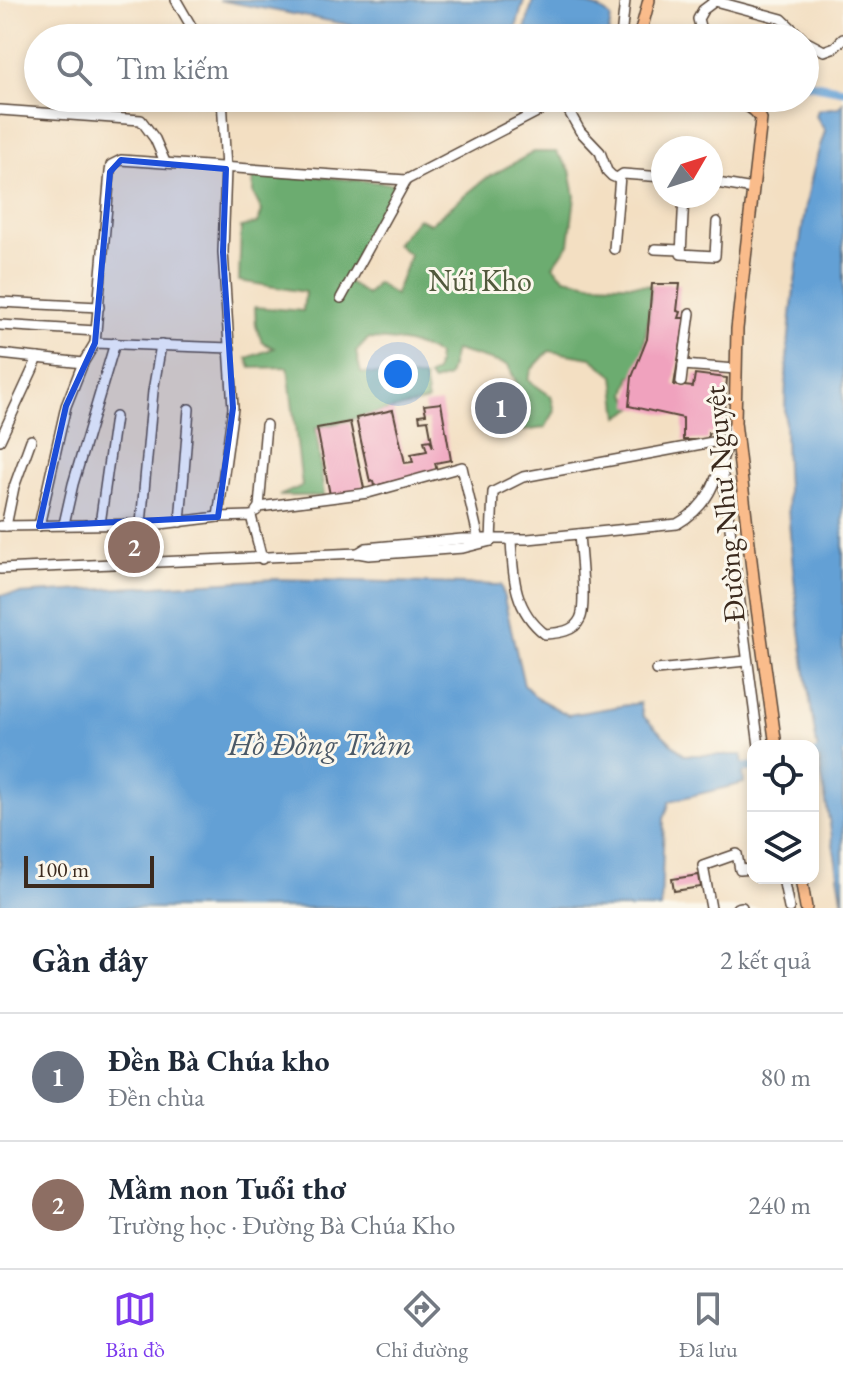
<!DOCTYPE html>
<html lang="vi">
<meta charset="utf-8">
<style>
body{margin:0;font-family:"EB Garamond",serif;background:#f2f2f3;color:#1f2937}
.controls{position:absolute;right:24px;bottom:24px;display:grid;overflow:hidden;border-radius:16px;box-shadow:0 4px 12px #0003}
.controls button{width:72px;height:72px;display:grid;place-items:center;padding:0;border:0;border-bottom:2px solid #e0e1e3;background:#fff;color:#1f2937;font:40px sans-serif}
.compass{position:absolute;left:651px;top:136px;width:72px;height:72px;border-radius:50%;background:#fff;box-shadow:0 4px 12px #0003;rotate:51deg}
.scale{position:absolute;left:24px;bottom:20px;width:130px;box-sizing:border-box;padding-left:8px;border:4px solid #3b2a1e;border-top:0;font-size:22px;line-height:28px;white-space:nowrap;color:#3b2a1e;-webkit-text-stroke:6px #fbf7ec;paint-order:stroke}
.you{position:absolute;left:398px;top:374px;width:28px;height:28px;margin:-20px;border:6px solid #fff;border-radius:50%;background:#1a73e8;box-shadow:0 0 0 12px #1a73e833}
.badge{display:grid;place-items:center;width:52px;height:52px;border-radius:50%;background:#7c3aed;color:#fff;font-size:26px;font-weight:700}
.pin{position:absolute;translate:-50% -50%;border:4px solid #fff;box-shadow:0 2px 8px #0006}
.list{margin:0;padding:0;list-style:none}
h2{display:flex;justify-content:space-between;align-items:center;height:104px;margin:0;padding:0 32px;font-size:34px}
h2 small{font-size:26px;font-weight:400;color:#747a83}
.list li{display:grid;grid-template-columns:52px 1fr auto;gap:24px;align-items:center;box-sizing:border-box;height:128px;padding:0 32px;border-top:2px solid #e0e1e3}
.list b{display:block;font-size:30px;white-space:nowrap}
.list p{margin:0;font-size:26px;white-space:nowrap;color:#747a83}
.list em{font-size:26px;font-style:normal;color:#747a83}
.icon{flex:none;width:44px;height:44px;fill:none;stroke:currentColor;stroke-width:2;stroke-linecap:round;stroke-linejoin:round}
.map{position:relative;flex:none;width:843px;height:908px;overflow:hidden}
.search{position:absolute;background:#fff;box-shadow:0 4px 12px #0003;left:24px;right:24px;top:24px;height:88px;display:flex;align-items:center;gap:20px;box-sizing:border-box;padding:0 28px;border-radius:44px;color:#747a83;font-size:30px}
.sheet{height:360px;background:#fff}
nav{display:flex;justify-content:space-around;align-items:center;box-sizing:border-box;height:112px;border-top:2px solid #e0e1e3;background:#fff;font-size:22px;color:#747a83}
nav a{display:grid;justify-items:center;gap:4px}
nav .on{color:#7c3aed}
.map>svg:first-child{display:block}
.forest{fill:#6cac6f;stroke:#546b46;stroke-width:2}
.water{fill:#64a0d5;stroke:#50657a;stroke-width:2}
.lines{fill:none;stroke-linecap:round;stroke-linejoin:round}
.canal{stroke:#64a0d5;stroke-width:9}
.building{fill:#f0a2be}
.minor-casing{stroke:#574537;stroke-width:12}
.major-casing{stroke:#574537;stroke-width:14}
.minor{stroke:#fff;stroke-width:9}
.major{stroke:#fabc8b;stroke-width:11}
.marked{fill:#1d4ed8;fill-opacity:0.2;stroke:#1d4ed8;stroke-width:6;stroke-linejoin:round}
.labels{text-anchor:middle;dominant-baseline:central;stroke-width:6;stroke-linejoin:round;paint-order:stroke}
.park-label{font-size:30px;fill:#51593c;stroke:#fbf7ec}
.street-label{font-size:30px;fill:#3b2a1e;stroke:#fbf7ec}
.water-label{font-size:32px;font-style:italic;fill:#4b5967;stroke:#fbf7ec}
</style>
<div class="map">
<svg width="843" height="908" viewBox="0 0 843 908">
<rect width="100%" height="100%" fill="#fbf7ec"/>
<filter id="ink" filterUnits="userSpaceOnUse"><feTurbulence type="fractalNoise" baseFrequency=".0125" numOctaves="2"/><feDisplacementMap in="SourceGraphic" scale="16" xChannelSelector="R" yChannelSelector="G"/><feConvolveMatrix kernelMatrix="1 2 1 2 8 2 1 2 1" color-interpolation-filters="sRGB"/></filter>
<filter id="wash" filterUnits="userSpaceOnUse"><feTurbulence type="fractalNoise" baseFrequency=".006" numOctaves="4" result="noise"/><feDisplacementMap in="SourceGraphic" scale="32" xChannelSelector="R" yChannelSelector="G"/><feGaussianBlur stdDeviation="1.8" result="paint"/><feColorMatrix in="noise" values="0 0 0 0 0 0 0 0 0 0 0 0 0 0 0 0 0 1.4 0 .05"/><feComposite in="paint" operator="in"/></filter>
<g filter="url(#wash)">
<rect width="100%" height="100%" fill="#f3dfc2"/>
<path class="forest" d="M534 152H556L570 170 575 196 569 244 553 266 565 278 590 283 650 285C653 303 647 321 645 339 643 351 646 360 642 372L631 376 626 394 635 407 619 417 614 376 591 358 549 351 532 369 528 380 551 396 555 411 545 428 514 432 502 424 517 384 508 365 455 350 448 377 433 382 428 377 436 372 438 355C416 342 394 340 368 339L356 352 361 373 424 378 428 401 316 428 324 496H279L302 486 288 367 251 368 247 358 274 348 262 342 256 326 255 307 303 311 305 292 239 281 241 227 258 223 262 211 253 193V170L397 184 344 279 367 295 377 283 395 295 410 255 396 244 418 218 430 224 485 179Z"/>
<g class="water">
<path d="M219 0H524L513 38H418Z"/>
<path d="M533 0C555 0 597 0 611 18L608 38H523Z"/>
<path d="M843 102V904C817 745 785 580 785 418 785 367 790 317 797 267 803 220 809 176 825 131L816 116 818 110 839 107Z"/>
<path d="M276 579 501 585 524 685 537 698 568 715 640 703 643 716 684 755H742L744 783 670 801 664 819 661 908H0V595Z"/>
</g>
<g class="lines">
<g class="canal">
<path d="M805 83 843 90"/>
<path d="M813 755 843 749"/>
<path d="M743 768 752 767"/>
</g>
</g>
<g id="blocks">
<g class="building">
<path d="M652 284H680L677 311 681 312 679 318H685L674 385 693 387 695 374 727 378 723 426 719 434 708 433V440H683V418L629 406 632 377 647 339Z"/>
<path d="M441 403 451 460 435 463 437 471 374 486 373 481 370 482 356 418 393 410 405 463 413 462 411 454 427 451 424 441 430 440 433 447 428 420 420 421 419 415 426 414 424 405Z"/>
<path d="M350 422 365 493 331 500 317 428Z"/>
<path d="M699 875 701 887 674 891 672 879Z"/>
</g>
</g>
</g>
<g filter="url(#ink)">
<use href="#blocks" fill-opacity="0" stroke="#574537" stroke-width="2"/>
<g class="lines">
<defs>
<g id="minor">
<path d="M176 0 198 38"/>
<path d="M701 30 698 19 703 10 715 1 782 19 802 38"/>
<path d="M621 38 625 0"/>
<path d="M805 41 824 51 835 47 843 39"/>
<path d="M562 99 580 131 600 152 607 171 612 176 619 179"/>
<path d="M0 110 141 120 155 139 165 162"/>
<path d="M711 182 753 189"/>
<path d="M684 196 681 254 715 256 717 222"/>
<path d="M614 249 620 176 623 174 663 177"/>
<path d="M655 249 681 250"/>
<path d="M341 298 406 180"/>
<path d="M0 302 99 307"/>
<path d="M690 313 683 365 736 369"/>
<path d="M0 325 96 331"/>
<path d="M95 343 230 348"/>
<path d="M0 354 83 363 95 343 110 172 111 165 121 160 406 180 564 98"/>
<path d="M681 382 683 365"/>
<path d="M0 440 38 358"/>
<path d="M722 468 759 746"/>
<path d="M259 507 368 493 462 467 479 540"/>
<path d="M256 511 259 507 266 425"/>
<path d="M251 516 262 559"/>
<path d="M218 517 233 408 223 252 226 169 222 98"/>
<path d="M180 522 189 409"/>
<path d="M64 524 73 484 115 343"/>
<path d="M100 524 115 417"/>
<path d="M141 524 153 391 161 345"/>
<path d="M0 526 160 524 218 517 251 516"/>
<path d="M6 526 14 487 31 440"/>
<path d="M39 526 66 406 83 363"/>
<path d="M511 540C513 577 514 610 545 634 558 633 574 632 580 619 587 607 580 551 579 534"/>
<path d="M491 541 493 492 523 477 729 439"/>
<path d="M358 553 366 548 462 539H528L677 524C718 501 718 465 734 425"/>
<path d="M0 569 358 553 369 555 463 548 491 541"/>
<path d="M656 670 746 661"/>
<path d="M783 878 789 908"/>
<path d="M711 908 703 866 737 854 740 870 753 869"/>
<path d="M737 908 742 907"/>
</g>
<g id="major">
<path d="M639 38 649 0"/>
<path d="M715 98C732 101 753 102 761 119L737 329 735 422 754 586 776 746"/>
<path d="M801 878 806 908"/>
</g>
</defs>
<use href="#minor" class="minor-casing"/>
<use href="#major" class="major-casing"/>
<use href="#minor" class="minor"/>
<use href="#major" class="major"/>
</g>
</g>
<path class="marked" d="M121 160 226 169 223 252 233 408 218 517 39 526 66 406 95 343 110 172Z"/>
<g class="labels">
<g class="park-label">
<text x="480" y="280">Núi Kho</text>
</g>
<g class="street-label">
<text transform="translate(724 504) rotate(-95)">Đường Như Nguyệt</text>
</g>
<g class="water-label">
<text x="320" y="744">Hồ Đồng Trầm</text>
</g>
</g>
</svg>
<div class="controls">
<button><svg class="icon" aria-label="locate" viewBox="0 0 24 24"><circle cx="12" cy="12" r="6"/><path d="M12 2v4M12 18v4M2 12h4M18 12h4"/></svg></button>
<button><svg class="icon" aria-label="layers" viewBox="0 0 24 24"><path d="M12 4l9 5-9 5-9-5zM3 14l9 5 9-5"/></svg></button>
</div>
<svg class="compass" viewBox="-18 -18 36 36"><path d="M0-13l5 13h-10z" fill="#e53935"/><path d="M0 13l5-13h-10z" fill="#747a83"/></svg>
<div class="scale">100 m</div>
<div class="you"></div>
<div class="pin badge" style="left:501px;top:408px;background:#6b7280">1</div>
<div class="pin badge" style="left:134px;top:547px;background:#8d6e63">2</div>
<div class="search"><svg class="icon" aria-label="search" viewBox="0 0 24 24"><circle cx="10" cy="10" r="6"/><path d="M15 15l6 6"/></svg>Tìm kiếm</div>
</div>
<section class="sheet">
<h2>Gần đây<small>2 kết quả</small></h2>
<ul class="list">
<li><span class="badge" style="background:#6b7280">1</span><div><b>Đền Bà Chúa kho</b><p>Đền chùa</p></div><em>80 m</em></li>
<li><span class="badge" style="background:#8d6e63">2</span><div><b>Mầm non Tuổi thơ</b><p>Trường học · Đường Bà Chúa Kho</p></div><em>240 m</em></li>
</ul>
</section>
<nav>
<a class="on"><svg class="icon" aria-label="map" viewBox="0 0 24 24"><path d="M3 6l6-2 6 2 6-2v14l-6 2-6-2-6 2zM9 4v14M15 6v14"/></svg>Bản đồ</a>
<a><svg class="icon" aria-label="directions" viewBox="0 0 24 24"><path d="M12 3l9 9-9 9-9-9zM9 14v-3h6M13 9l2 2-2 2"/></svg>Chỉ đường</a>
<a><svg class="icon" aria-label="saved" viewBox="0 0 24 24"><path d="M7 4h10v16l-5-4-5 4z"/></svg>Đã lưu</a>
</nav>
